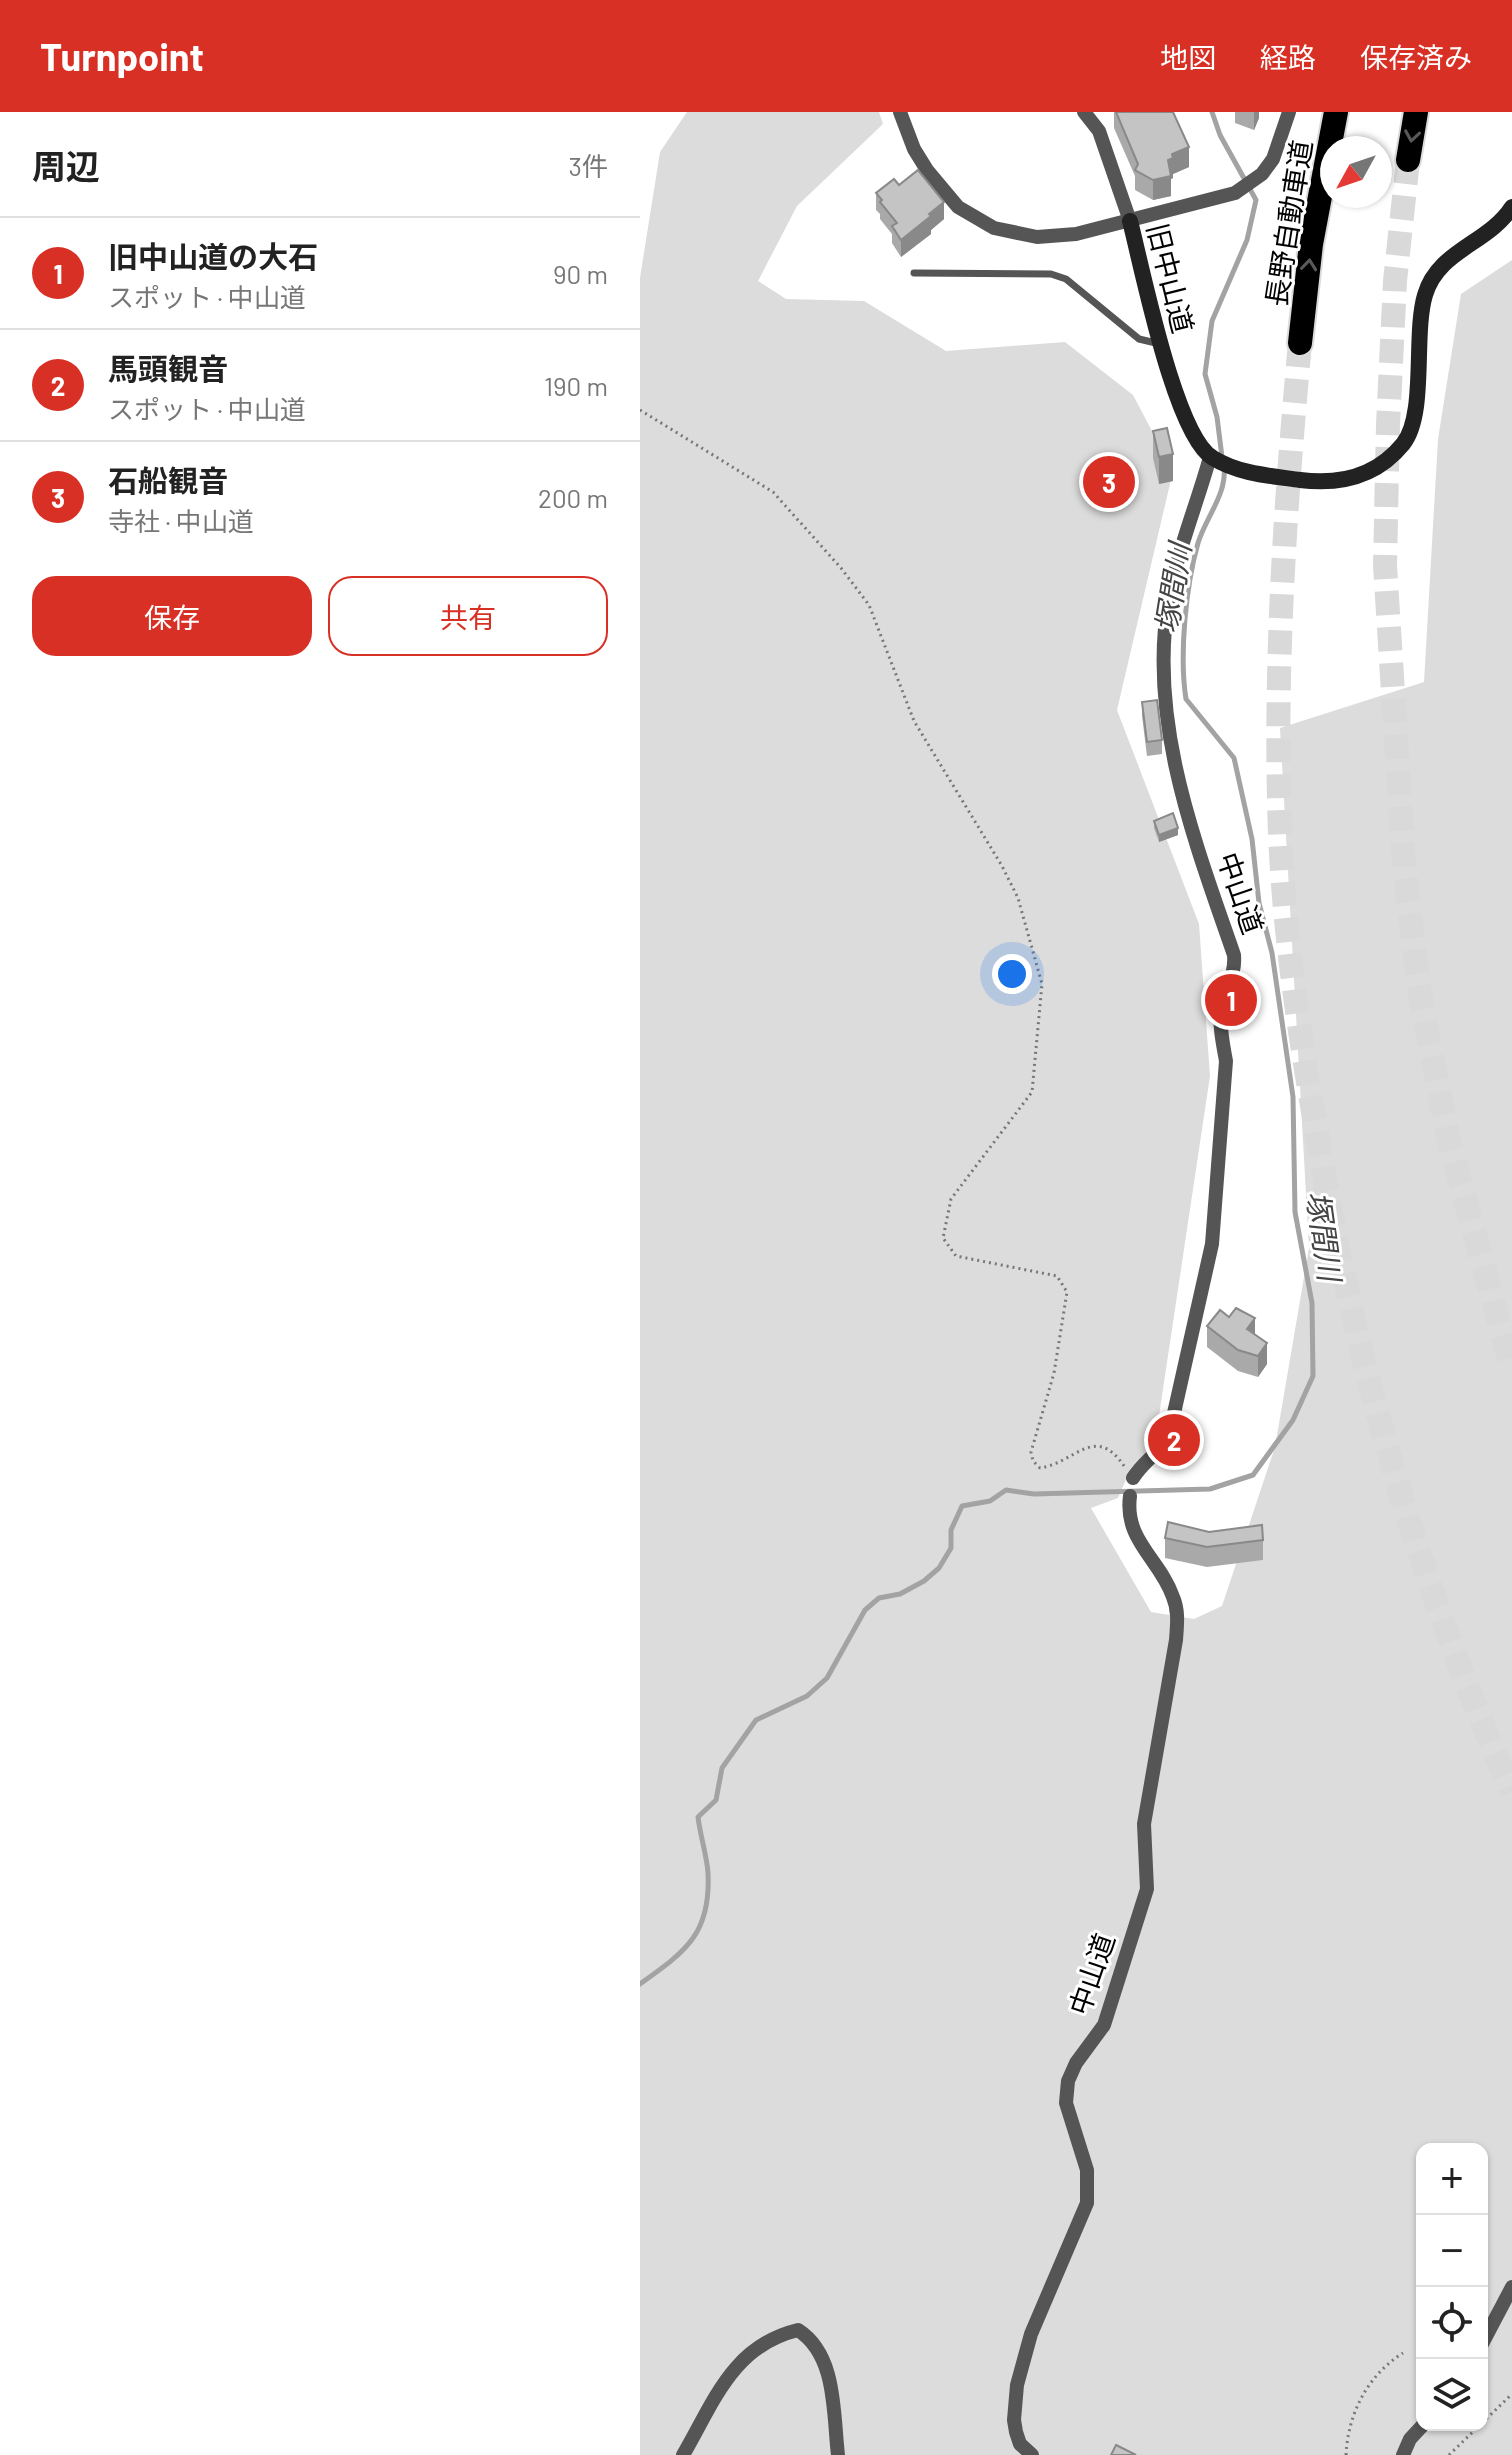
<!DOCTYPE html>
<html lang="ja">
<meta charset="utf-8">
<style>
body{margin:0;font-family:Barlow,"Noto Sans JP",sans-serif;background:#f6f6f6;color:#222}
.controls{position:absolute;right:24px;bottom:24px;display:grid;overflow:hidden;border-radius:16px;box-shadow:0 2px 6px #0004}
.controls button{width:72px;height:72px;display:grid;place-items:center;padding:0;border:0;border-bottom:2px solid #e0e0e0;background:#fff;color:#222;font:40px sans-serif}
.compass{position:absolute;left:680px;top:24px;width:72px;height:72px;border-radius:50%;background:#fff;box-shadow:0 2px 6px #0004;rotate:230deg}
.you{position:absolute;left:372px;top:862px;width:28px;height:28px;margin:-20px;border:6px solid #fff;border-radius:50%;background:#1a73e8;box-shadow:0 0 0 12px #1a73e833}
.badge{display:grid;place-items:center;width:52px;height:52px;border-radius:50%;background:#d93025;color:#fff;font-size:26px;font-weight:700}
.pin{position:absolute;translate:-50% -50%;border:4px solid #fff;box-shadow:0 2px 8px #0006}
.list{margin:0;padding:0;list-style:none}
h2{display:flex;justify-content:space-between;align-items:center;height:104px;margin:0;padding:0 32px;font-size:34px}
h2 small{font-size:26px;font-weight:400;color:#767676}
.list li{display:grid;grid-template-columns:52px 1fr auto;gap:24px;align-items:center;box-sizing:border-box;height:112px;padding:0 32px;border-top:2px solid #e0e0e0}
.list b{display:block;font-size:30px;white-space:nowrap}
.list p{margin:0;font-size:26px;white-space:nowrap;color:#767676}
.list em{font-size:26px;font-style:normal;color:#767676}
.actions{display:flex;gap:16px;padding:24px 32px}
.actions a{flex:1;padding:18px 0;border:2px solid #d93025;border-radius:24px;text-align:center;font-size:28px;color:#d93025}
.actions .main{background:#d93025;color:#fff}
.icon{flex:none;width:44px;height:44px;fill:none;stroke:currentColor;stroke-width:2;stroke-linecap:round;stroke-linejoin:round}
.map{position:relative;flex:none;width:872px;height:2343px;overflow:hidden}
header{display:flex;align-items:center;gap:48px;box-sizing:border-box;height:112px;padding:0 40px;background:#d93025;color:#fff}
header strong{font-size:38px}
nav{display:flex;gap:44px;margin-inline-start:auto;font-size:28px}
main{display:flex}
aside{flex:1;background:#fff}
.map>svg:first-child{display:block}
.green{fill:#dcdcdc;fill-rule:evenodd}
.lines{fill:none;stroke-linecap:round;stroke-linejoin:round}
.stream{stroke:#a3a3a3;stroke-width:5}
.highway-tunnel{stroke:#d9d9d9;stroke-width:24;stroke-dasharray:24 12;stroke-linecap:butt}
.highway-casing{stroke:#dbdbdb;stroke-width:28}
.path{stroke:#777;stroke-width:3;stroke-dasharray:2 4;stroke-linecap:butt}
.lane{stroke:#555;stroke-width:7}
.street{stroke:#555;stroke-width:14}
.secondary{stroke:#222;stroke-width:16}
.highway{stroke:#000;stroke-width:24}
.wall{fill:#a9a9a9}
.shaded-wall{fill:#898989}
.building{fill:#c4c4c4;stroke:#898989;stroke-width:2}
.oneway{stroke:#595959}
.labels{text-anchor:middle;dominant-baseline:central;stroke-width:6;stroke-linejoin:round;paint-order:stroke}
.street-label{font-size:28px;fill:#000;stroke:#fff}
.water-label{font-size:30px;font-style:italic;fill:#444;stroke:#fff}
</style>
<header>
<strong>Turnpoint</strong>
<nav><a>地図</a><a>経路</a><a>保存済み</a></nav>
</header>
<main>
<aside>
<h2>周辺<small>3件</small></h2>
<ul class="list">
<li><span class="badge">1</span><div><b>旧中山道の大石</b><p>スポット · 中山道</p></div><em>90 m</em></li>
<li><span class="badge">2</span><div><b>馬頭観音</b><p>スポット · 中山道</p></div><em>190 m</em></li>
<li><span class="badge">3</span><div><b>石船観音</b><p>寺社 · 中山道</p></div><em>200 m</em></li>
</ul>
<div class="actions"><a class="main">保存</a><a>共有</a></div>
</aside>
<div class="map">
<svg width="872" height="2343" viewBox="0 0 872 2343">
<rect width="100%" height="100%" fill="#fff"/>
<path class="green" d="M47 0H239L243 12 157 94 118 169 146 187 224 189 306 239 425 230 493 283 533 359 477 598 559 812 570 964 514 1337 491 1356 478 1386 451 1396 511 1500 554 1507 582 1494 635 1335 669 1136 640 616 784 570 798 327 821 182 872 148V2343H0V166L20 40ZM782 2037H842V2313H782Z"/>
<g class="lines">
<g class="stream">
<path d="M572 0 580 23 616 88 607 128 572 209 565 262 577 305 582 345"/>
<path d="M0 1872C46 1839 71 1822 68 1761 67 1744 60 1723 58 1705L76 1688 82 1656 116 1608 167 1584 187 1566 225 1498 239 1486 260 1482 284 1469 299 1456 311 1436V1418L322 1394 350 1389 366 1378 394 1382 570 1377 613 1363 653 1308 673 1264 672 1191 655 1100 653 985 632 841 619 791 612 727 594 646 546 587C539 543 546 473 558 431 566 405 587 382 584 355"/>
</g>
<g class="highway-tunnel">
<path d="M768 48 755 169 748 313 745 453 764 755 781 889 808 1025 872 1257"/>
<path d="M660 231C645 395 634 556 640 722 644 821 659 920 676 1017 714 1245 777 1469 872 1680"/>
</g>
<defs>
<g id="highway">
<path d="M768 48 776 0"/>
<path d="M660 231 671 132 696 0"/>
</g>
</defs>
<use href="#highway" class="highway-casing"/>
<g class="path">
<path d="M0 298 133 380 201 456 229 493 274 609 362 754 378 786 402 872 392 980 311 1087 303 1126 316 1144 417 1164 427 1180 414 1261 391 1340 393 1349 400 1356C435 1351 455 1311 484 1354"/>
<path d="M842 2311 872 2282"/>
<path d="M706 2343C708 2301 728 2263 763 2241"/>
<path d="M809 2343 840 2313"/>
</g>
<path class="lane" d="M274 161 411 162 426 167 499 227 520 232"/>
<g class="street">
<path d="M260 0 274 37 287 58 318 95 354 116 397 125 436 122 595 81 622 62 633 47 649 0"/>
<path d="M444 0 459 19 490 109"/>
<path d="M493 1366C504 1348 522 1340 530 1319L572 1132 586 949C583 932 579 915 581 898 583 877 596 866 594 843 555 730 507 608 529 486 538 437 557 392 570 345"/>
<path d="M842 2232 872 2175"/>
<path d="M43 2343C74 2290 92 2234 158 2218 197 2243 193 2301 198 2343"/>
<path d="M392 2343 380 2332 376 2320 374 2308 377 2273 391 2222 447 2091V2058L426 1991 428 1969 436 1951 464 1913 507 1777 504 1712 536 1528C537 1513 539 1499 533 1485 520 1447 484 1429 490 1384"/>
<path d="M763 2343 770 2327 783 2313"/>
</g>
<path class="secondary" d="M490 109C502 155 535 324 573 346 599 362 631 364 660 368 700 373 737 364 763 332 787 302 773 223 785 183 798 138 848 132 872 95"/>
<use href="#highway" class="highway"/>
</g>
<g class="wall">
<path d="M474 0H533L549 55 533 62V66L531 67V84L513 88 495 78V64L474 16Z"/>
<path d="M595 0H619V6L614 18 595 11Z"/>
<path d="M259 73 304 107 291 118V122L261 145 252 131V122L240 107V102L236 98V81Z"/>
<path d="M513 319 533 369 519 372 513 346Z"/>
<path d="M502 590 522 628V642L507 644 502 604Z"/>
<path d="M514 709 538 723 519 730 514 716Z"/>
<path d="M589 1205 615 1223 627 1252 618 1265 598 1259 567 1235V1214Z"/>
<path d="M569 1420 623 1428V1448L567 1455 525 1446V1426Z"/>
</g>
<g class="shaded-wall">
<path d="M614 0H619V6L614 18Z"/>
<path d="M549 35V55L533 62V66L531 67V84L513 88V68L532 42Z"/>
<path d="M304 90V107L291 118V122L261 145V128Z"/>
<path d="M533 342V369L519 372V345Z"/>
<path d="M538 716V723L519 730V723Z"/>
<path d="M615 1206V1227L607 1217Z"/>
<path d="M627 1231V1252L618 1265V1244Z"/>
</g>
<g class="building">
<path d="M476 0H533L549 35 532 42 533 46 528 48 531 64 513 68 495 58 498 52Z"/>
<path d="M278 58 304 90 289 102 291 104 261 128 252 114 257 111 240 90 242 88 236 81 254 67 259 73Z"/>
<path d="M527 316 533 342 519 345 513 319Z"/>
<path d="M517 588 522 628 507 630 502 590Z"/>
<path d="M533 701 538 716 519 723 514 709Z"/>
<path d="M596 1196 615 1206 607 1217 627 1231 618 1244 598 1238 567 1214 580 1198 589 1205Z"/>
<path d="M528 1410 569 1420 622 1413 623 1428 567 1435 525 1426Z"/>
<path d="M476 2333 496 2343H471Z"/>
</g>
<defs><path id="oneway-chevron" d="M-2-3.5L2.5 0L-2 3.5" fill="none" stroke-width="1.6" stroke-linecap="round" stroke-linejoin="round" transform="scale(2)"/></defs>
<g class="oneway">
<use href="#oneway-chevron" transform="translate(772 24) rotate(99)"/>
<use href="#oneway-chevron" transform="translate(669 153) rotate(-84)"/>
</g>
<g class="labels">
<g class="street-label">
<text transform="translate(648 111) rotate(-81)">長野自動車道</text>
<text transform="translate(531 166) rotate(76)">旧中山道</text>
<text transform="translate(601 781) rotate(71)">中山道</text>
<text transform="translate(451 1862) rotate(-71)">中山道</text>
</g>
<g class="water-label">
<text transform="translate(532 476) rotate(-81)">塚間川</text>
<text transform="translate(685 1124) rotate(82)">塚間川</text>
</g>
</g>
</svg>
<div class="controls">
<button>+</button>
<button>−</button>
<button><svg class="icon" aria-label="locate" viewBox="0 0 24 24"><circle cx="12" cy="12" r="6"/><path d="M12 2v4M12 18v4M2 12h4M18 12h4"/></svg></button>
<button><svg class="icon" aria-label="layers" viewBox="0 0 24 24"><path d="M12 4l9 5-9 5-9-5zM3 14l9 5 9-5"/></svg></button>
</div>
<svg class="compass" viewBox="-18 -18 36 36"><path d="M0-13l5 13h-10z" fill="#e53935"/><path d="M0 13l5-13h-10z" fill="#767676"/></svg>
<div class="you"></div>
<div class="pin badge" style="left:591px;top:888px">1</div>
<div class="pin badge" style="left:534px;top:1328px">2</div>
<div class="pin badge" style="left:469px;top:370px">3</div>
</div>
</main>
